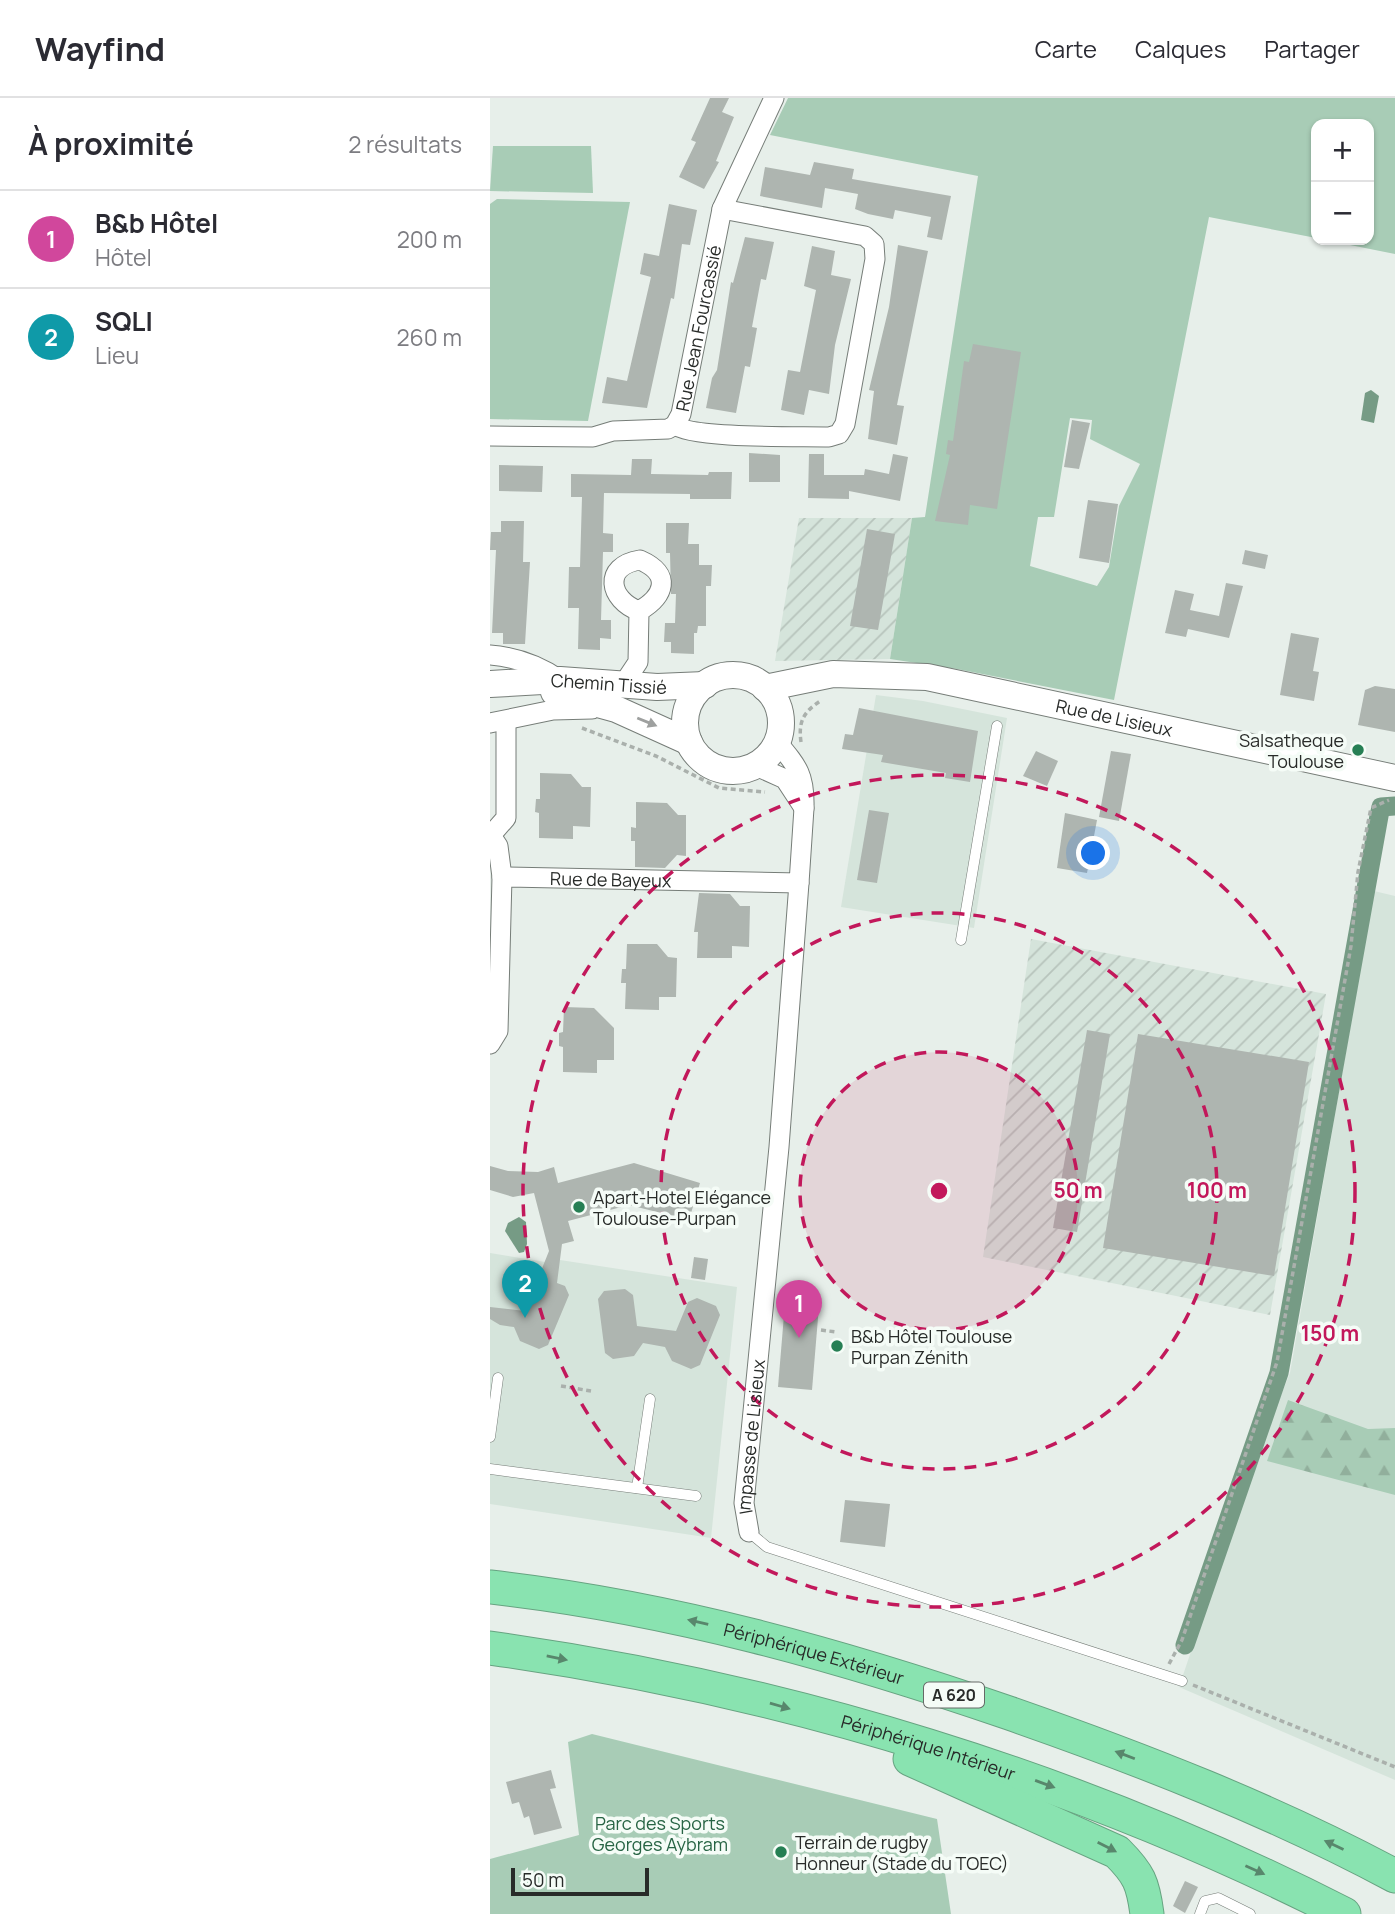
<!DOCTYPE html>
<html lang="fr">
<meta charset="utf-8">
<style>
body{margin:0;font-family:Manrope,sans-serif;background:#f7f7f7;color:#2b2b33}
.controls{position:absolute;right:21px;top:21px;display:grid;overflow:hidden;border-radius:14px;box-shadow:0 2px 5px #0004}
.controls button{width:63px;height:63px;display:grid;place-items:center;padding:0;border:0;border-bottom:2px solid #e1e1e2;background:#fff;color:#2b2b33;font:35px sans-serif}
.scale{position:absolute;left:21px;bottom:18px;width:138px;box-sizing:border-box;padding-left:7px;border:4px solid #282b29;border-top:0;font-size:19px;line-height:24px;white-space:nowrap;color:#282b29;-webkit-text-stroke:5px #f5fcf7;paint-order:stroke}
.you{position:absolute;left:604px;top:756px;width:24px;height:24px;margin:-18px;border:5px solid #fff;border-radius:50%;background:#1a73e8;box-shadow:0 0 0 10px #1a73e833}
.badge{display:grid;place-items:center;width:46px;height:46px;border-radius:50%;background:#267f54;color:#fff;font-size:23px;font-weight:700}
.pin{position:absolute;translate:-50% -58px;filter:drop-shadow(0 2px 4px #0008)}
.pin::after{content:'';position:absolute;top:37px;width:24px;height:21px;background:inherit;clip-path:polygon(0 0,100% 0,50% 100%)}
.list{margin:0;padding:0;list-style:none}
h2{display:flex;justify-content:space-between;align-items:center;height:91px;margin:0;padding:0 28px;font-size:30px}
h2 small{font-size:23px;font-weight:400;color:#7c7c81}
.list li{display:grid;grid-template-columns:46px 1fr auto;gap:21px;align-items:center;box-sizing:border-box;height:98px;padding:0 28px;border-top:2px solid #e1e1e2}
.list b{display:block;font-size:26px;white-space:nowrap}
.list p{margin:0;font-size:23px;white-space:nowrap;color:#7c7c81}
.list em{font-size:23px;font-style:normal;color:#7c7c81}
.map{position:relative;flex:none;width:905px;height:1816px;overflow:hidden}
header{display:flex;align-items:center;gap:42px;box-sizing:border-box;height:98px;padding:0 35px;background:#fff;border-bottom:2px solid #e1e1e2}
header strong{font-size:33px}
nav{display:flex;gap:38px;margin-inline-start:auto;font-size:24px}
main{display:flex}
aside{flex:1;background:#fff}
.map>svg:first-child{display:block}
.built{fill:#d5e4db}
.industrial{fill:url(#industrial-furrows)}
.green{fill:#a8ccb6;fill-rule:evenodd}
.forest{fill:url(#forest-firs)}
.water{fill:#769b85}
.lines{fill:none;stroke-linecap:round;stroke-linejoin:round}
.canal{stroke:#769b85;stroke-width:19}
.building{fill:#aeb5b0}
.lane-casing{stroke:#767d78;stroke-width:11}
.street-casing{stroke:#767d78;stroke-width:21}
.secondary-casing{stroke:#767d78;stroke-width:28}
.highway-casing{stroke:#67a381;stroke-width:35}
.path{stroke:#aab0ac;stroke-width:3.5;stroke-dasharray:5 3.5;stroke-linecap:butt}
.lane{stroke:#fff;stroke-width:10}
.street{stroke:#fff;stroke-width:19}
.secondary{stroke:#fff;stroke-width:26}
.highway{stroke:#89e3b0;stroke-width:33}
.oneway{fill:#9ea09f}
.oneway2{fill:#58876c}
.ring{fill:none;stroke:#c2185b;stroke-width:3.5;stroke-dasharray:12 9}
.poi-dot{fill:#267f54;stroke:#f5fcf7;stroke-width:2.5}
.labels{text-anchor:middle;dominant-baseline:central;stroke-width:7;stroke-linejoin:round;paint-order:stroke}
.shield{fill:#f5fcf7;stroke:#666a67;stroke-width:2}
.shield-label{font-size:16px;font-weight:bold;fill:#282b29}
.street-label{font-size:18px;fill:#282b29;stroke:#f5fcf7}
.poi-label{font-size:18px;fill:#282b29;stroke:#f5fcf7;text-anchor:start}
.park-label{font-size:18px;fill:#276444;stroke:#f5fcf7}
.centre{fill:#c2185b;stroke:#f5fcf7;stroke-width:3.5}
.ring-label{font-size:21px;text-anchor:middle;font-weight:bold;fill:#c2185b;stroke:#f5fcf7;stroke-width:7;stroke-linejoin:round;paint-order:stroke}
</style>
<header>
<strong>Wayfind</strong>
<nav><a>Carte</a><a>Calques</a><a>Partager</a></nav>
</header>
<main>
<aside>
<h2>À proximité<small>2 résultats</small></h2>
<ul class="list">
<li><span class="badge" style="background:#d1479c">1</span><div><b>B&amp;b Hôtel</b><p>Hôtel</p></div><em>200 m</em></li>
<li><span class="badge" style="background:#0f9aa8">2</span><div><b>SQLI</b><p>Lieu</p></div><em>260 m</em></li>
</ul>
</aside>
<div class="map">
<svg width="905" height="1816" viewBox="0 0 905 1816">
<defs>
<pattern id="industrial-furrows" width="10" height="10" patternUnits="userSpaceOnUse" patternTransform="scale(1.75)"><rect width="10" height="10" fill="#d5e4db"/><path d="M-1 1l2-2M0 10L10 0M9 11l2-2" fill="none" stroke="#b7c4bc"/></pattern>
<pattern id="forest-firs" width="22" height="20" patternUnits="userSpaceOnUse" patternTransform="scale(1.75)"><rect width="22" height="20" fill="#a8ccb6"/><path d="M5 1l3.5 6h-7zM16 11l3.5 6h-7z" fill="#91af9c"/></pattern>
</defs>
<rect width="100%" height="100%" fill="#e7efea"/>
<g class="built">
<path d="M386 597 433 603 517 620 484 830 351 809Z"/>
<path d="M884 793 905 798V1682L689 1589 770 1349 800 1275Z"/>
<path d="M0 1155 68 1166 70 1162 247 1189 221 1440 0 1406Z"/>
</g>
<g class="industrial">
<path d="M309 420H422L400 561 285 563Z"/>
<path d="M541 841 836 896 780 1217 493 1159Z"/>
</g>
<g class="green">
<path d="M298 0H905V156L835 142H879V26H826V140L719 119 624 602 467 571 400 561 422 420 435 419 488 78 280 37ZM580 320 602 322 600 341 650 366 629 408 619 469 607 488 540 468 548 419H564Z"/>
<path d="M3 48H101L103 95 0 93Z"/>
<path d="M7 101 140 104 98 323 0 321V106Z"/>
<path d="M102 1636 447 1721 461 1816H0V1761L89 1737 78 1644Z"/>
</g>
<path class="forest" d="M798 1302 878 1331 905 1330V1397L777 1363Z"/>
<g class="water">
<path d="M881 292 889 298 884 325 871 322 875 295Z"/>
<path d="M29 1119 36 1124 37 1146 34 1154 29 1155 15 1133 18 1125Z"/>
</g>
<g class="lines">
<path class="canal" d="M695 1547 789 1275 889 718 891 709 905 708"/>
</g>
<g class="building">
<path d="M220 0H239L232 14 244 19 226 63 229 64 214 91 189 79 206 44 201 42Z"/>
<path d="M324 64 364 71 362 81 461 98 452 142 437 139 441 119 405 112 403 121 378 116 365 111 368 96 335 90 332 110 270 98 275 69 320 77Z"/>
<path d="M179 106 207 112 200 147 192 146 184 201 181 200 157 310 112 305 117 279 137 283 161 179 150 176 154 155 169 158Z"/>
<path d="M255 139 284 144 276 182 271 181 262 229 267 230 260 269 255 268 246 315 216 310 222 280 227 272 241 184 243 185Z"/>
<path d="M408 147 438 153 407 307 414 308 407 347 378 341 384 293 379 292 399 209Z"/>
<path d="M322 148 345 153 341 177 361 181 345 247 339 296 319 292 314 317 291 312 298 272 310 274 326 192 314 188Z"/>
<path d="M483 246 531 254 507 411 480 407 478 427 445 423 460 357 456 356 458 342 463 343 474 263 479 264Z"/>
<path d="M582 322 600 325 589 371 574 369Z"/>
<path d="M259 355 290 357V384H259Z"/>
<path d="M319 356H334V377H374L375 371 399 376 403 356 418 359 410 403 359 393V401L318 400Z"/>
<path d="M142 361H162L161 376 218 377 219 374H242L241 401H200V396L114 395 113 435 123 436V454H113L111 522H121V541L110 540V552L88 551 89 510H78L79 469H90L92 399H81V376L141 377Z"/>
<path d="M9 367 53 368 52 394 9 393Z"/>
<path d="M598 402 628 406 619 465 589 460Z"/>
<path d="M11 423H34L33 464H40L35 546H13V535H2L6 452H0L1 434H11Z"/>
<path d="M176 425H199L198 446H209V467H222L221 488H216V528H208L207 535H204V556L181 555V544H174L175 525H185L186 496H181L180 455H176Z"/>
<path d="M377 431 405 436 388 532 360 528Z"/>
<path d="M755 452 778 457 775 471 752 466Z"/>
<path d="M736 485 753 488 739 540 698 531 696 539 675 535 685 492 704 496 700 512 729 518Z"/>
<path d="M801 535 829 540 823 573 829 574 824 603 790 597Z"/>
<path d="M885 588 905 591V634L868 627 875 592Z"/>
<path d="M369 610 488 633 480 684 455 680 456 675 391 664 393 657 352 651 355 636 363 637Z"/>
<path d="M546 653 568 663 557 688 533 678Z"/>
<path d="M621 653 641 656 629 723 609 719Z"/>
<path d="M50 675 81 676 92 689H101L100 729 83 728V741L49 740V715L45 714 46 701H50Z"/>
<path d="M146 704 177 705 188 717H196V758L187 757 175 770 145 769V743H141V729L146 730Z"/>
<path d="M379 712 399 715 387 785 367 782Z"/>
<path d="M575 715 607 722 597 775 567 770Z"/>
<path d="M209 795 240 796 250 808H260L259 849 242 848V860H207L208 834H204Z"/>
<path d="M137 846H167L178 859 187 860 186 899H169V912L135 911 136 885H131L132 871H136Z"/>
<path d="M74 909 104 910 124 930V962H107V975L73 974V949L69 948V935L73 934Z"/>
<path d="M597 932 620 936 587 1134 563 1130Z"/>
<path d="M648 936 819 964 784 1178 613 1150Z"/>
<path d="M144 1065 210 1085 199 1122 139 1107 78 1123 84 1143 72 1146 67 1185 75 1188 79 1197 58 1247 49 1251 30 1243 24 1229 10 1227 0 1221V1209L35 1213 59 1153 44 1095 23 1099 0 1092V1068L18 1073 48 1074 64 1069 68 1085Z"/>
<path d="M204 1159 218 1161 215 1182 201 1180Z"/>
<path d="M135 1191 143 1197 147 1228 186 1233 198 1204 207 1200 226 1208 230 1217 210 1267 201 1271 182 1263 175 1249 153 1245 144 1258 123 1261 115 1255 108 1201 114 1193Z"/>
<path d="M296 1193 330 1196 322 1292 288 1289Z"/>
<path d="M355 1402 400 1406 395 1449 350 1444Z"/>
<path d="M61 1672 66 1690 60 1691 72 1730 44 1737 39 1718 34 1720 29 1704 22 1706 16 1684Z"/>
<path d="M695 1783 708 1789 695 1815 683 1808Z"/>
</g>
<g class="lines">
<defs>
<g id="lane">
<path d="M471 842 507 628"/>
<path d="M0 1339 8 1280"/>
<path d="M0 1371 206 1398"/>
<path d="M147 1390 160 1301"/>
<path d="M259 1434 277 1449 692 1583"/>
<path d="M710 1816 715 1803 728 1800 760 1816"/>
</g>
<g id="street">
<path d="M185 327C202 341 311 338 339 339L349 336 355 326 385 161 384 146 375 138 232 111"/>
<path id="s1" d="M0 338 103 339 123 333 178 331 185 327 191 316 232 111 284 0"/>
<path d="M0 557C26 559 48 567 70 582"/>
<path d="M132 588 148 564 149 513C175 498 182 476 150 462 112 468 119 502 149 513"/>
<path d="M0 625 63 612 102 611"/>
<path d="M266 668 295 681 314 710C315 677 308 669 287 644"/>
<path d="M0 736 8 748 12 779"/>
<path d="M2 736 16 720V623"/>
<path id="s2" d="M0 946 8 933 12 779 309 785 314 710"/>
<path id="s3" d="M259 1434 254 1405 289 1049 309 785"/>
</g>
<g id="secondary">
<circle cx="243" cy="625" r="48"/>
<path id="s4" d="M0 586 70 582 167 589 215 587"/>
<path id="s5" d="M275 590 343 576 437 579 905 680"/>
<path d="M64 594 126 611 199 644"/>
</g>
<g id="highway">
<path id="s6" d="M0 1489C179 1509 350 1557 519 1615 651 1661 782 1712 905 1778"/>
<path id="s7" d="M0 1550C295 1591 589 1681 854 1816"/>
<path d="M420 1661 627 1754C649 1776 653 1785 657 1816"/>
</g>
</defs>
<use href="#lane" class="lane-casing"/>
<use href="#street" class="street-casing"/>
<use href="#secondary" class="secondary-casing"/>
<use href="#highway" class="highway-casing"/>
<g class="path">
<path d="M92 630 166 658 229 690 275 694"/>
<path d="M311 644C308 623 314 613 332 602"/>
<path d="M331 1232 346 1234"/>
<path d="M71 1288 101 1293"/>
<path d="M679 1566 692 1542 787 1264 861 848 868 774 881 710 899 702"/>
<path d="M703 1587 905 1669"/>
</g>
<use href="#lane" class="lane"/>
<use href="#street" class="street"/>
<use href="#secondary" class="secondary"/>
<use href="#highway" class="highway"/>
</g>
<defs><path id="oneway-solid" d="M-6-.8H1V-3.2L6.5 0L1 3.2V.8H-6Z" transform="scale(1.75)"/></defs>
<use class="oneway" href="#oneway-solid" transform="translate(157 624) rotate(22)"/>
<g class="oneway2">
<use href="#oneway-solid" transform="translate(208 1524) rotate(-167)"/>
<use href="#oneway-solid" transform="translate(67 1560) rotate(11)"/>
<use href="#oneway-solid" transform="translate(290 1608) rotate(16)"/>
<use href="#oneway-solid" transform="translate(635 1657) rotate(-159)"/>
<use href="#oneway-solid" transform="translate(555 1686) rotate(20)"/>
<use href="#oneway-solid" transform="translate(844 1747) rotate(-155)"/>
<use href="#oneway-solid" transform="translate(617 1749) rotate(27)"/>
<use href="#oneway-solid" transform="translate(765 1772) rotate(24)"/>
</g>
<circle cx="449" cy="1093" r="139" fill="#c2185b" fill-opacity=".12"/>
<g class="ring">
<circle cx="449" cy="1093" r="139"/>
<circle cx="449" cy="1093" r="278"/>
<circle cx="449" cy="1093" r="416"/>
</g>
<g class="poi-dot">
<circle cx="868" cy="652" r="7"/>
<circle cx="89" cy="1109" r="7"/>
<circle cx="347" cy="1248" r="7"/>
<circle cx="291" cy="1754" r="7"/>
</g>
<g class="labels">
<rect class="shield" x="434" y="1584.5" width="60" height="25" rx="5"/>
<g class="shield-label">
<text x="464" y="1597">A 620</text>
</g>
<g class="street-label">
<text stroke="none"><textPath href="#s1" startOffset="287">Rue Jean Fourcassié</textPath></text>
<text stroke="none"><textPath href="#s4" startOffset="119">Chemin Tissié</textPath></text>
<text stroke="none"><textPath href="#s5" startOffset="355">Rue de Lisieux</textPath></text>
<text stroke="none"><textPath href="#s2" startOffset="278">Rue de Bayeux</textPath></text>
<text stroke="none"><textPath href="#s3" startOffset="96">Impasse de Lisieux</textPath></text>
<text stroke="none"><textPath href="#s6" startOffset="331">Périphérique Extérieur</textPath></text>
<text stroke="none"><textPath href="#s7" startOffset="450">Périphérique Intérieur</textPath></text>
</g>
<g class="poi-label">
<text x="854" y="642" text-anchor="end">Salsatheque<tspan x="854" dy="21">Toulouse</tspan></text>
<text x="103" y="1099">Apart-Hotel Elégance<tspan x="103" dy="21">Toulouse-Purpan</tspan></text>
<text x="361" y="1238">B&amp;b Hôtel Toulouse<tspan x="361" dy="21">Purpan Zénith</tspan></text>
<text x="305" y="1744">Terrain de rugby<tspan x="305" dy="21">Honneur (Stade du TOEC)</tspan></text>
</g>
<g class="park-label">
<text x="170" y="1725">Parc des Sports<tspan x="170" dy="21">Georges Aybram</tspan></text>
</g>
</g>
<circle cx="449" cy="1093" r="10" class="centre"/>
<g class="ring-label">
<text x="588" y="1100">50 m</text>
<text x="727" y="1100">100 m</text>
<text x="840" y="1243">150 m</text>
</g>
</svg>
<div class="controls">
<button>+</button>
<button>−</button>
</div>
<div class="scale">50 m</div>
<div class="you"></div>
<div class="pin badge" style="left:309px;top:1240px;background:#d1479c">1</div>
<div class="pin badge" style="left:35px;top:1220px;background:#0f9aa8">2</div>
</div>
</main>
